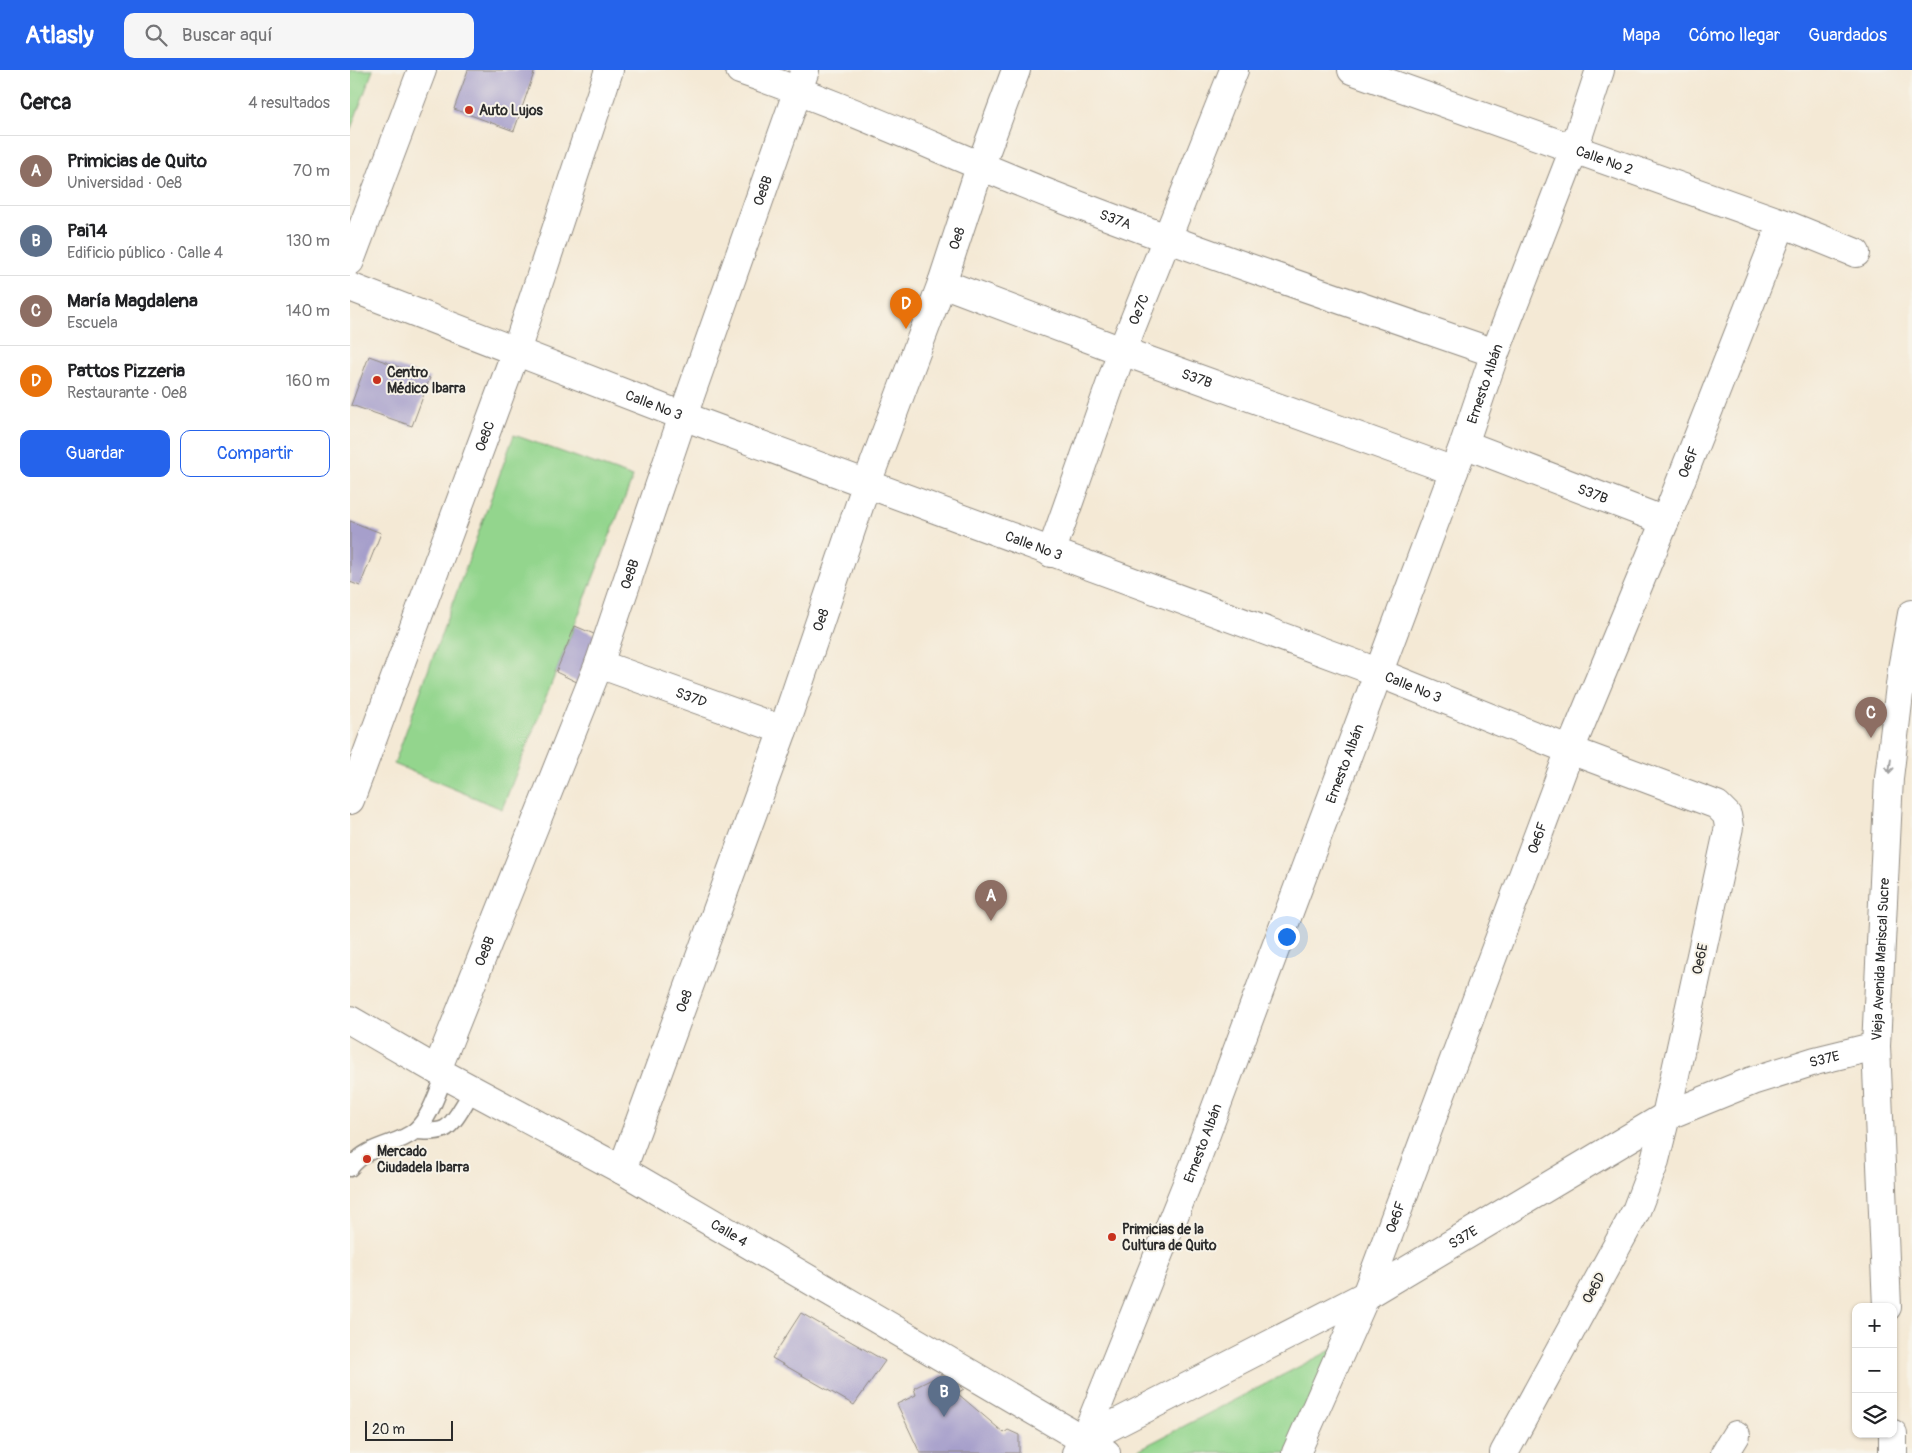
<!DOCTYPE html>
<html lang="es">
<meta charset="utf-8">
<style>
body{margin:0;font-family:Pangolin,sans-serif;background:#f6f6f6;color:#202124}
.controls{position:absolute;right:15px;bottom:15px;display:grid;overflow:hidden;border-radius:10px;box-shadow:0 1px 4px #0004}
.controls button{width:45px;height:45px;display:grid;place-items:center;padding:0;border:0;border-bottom:1px solid #e0e0e0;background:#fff;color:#202124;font:25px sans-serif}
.scale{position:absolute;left:15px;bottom:12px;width:88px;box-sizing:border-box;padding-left:5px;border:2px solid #2b2b2b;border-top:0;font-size:14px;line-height:18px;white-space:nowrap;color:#2b2b2b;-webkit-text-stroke:4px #f7f3e8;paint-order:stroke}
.you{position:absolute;left:936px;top:866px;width:18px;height:18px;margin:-12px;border:4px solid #fff;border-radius:50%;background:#1a73e8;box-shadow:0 0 0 8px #1a73e833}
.badge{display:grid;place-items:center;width:32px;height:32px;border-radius:50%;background:#2563eb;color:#fff;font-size:16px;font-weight:700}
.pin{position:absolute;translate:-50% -41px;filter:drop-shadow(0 1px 2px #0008)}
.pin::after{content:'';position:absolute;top:26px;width:18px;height:15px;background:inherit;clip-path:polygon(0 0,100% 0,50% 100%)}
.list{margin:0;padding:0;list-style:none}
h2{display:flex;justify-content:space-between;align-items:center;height:65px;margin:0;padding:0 20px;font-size:21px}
h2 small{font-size:16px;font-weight:400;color:#757577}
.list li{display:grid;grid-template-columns:32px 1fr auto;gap:15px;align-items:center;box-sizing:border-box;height:70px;padding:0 20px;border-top:1px solid #e0e0e0}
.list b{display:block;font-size:19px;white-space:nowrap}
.list p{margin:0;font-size:16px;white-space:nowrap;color:#757577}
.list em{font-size:16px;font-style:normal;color:#757577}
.actions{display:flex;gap:10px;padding:15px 20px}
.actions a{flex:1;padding:11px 0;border:1px solid #2563eb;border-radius:10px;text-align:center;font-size:18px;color:#2563eb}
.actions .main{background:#2563eb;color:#fff}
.icon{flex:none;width:28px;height:28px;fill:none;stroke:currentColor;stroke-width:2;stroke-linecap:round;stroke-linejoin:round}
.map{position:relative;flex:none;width:1562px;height:1383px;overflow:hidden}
header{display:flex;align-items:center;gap:30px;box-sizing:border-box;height:70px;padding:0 25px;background:#2563eb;color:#fff}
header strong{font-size:24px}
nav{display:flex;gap:28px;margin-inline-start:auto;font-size:18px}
.search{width:350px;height:45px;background:#f6f6f6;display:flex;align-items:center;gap:12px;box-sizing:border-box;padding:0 18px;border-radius:10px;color:#757577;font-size:19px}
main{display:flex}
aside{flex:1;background:#fff}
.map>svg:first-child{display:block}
.green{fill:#93d58d;stroke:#5f805c}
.building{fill:#a69fcb}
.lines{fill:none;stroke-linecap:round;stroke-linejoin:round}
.lane-casing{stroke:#908a80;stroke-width:19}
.street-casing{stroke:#908a80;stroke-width:30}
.secondary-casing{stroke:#908a80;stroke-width:30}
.lane{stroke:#fff;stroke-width:16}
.street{stroke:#fff;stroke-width:28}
.secondary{stroke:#fff;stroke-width:28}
.oneway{stroke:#a0a0a0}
.poi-dot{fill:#c8321e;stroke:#f7f3e8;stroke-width:2}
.labels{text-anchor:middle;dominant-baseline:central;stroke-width:4;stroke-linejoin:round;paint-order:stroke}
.poi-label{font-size:14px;font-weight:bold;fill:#2b2b2b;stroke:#f7f3e8;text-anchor:start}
.street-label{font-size:14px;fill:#2b2b2b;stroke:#f7f3e8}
</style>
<header>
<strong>Atlasly</strong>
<div class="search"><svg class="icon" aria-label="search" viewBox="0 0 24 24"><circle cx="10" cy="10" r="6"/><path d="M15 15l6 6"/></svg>Buscar aquí</div>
<nav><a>Mapa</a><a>Cómo llegar</a><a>Guardados</a></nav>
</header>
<main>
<aside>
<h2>Cerca<small>4 resultados</small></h2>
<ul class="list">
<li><span class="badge" style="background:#8d6e63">A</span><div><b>Primicias de Quito</b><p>Universidad · Oe8</p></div><em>70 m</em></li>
<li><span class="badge" style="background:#5c6f8a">B</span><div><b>Pai14</b><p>Edificio público · Calle 4</p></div><em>130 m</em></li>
<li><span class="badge" style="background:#8d6e63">C</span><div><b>María Magdalena</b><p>Escuela</p></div><em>140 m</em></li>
<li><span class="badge" style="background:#e8710a">D</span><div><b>Pattos Pizzeria</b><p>Restaurante · Oe8</p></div><em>160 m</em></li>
</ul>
<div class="actions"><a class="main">Guardar</a><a>Compartir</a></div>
</aside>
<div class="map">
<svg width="1562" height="1383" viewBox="0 0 1562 1383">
<rect width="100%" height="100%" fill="#f7f3e8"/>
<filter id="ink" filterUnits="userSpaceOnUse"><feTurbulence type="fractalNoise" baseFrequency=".02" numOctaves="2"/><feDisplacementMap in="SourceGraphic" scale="10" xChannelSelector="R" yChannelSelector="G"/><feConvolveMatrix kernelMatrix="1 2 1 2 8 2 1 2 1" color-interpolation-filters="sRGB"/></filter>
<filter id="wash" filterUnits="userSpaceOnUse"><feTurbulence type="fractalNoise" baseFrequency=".0096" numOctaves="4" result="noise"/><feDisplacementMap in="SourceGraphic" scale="20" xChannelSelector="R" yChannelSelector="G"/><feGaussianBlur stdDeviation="1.12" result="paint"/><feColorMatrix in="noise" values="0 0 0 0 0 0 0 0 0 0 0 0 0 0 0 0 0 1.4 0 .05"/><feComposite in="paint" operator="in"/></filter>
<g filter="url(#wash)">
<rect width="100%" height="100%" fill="#f4e9d5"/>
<g class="green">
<path d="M0 0H23L0 61Z"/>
<path d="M164 365 283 407 152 739 44 694Z"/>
<path d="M989 1276 937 1383H782Z"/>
</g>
<g id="blocks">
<g class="building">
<path d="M118 0H185L164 61 104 39Z"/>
<path d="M19 286 80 308 62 356 1 335Z"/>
<path d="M0 451 31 463 10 516 0 512Z"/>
<path d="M225 556 251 567 231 614 206 602Z"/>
<path d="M451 1243 535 1291 504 1335 422 1288Z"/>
<path d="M592 1304 614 1319 607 1323 654 1363 658 1360 669 1365V1383H570L547 1334 566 1325 564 1318Z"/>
</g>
</g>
</g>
<g filter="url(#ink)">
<use href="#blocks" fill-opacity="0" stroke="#908a80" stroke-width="1"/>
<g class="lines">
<defs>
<g id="lane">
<path d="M65 1061C74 1061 85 1063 94 1059 105 1054 116 1030 123 1020"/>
<path d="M0 1098C19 1073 48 1076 66 1060 81 1046 87 1023 95 1005"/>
</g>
<g id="street">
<path id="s1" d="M390 0C496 36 598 84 702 125 849 182 997 232 1145 283"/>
<path id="s2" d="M1002 0 1432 153 1506 183"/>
<path id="s3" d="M592 213 772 281 1104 401"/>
<path id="s4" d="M0 217 333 346 1014 597 1220 680 1367 735 1377 745 1379 757 1316 1046 1304 1094 1286 1141 1154 1383"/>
<path id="s5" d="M1114 374 1315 451"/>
<path id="s6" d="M701 483 772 281 884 0"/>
<path id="s7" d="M249 594 433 660"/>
<path id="s8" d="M0 730 166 281 259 0"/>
<path id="s9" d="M0 950 95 1005 272 1100 756 1383"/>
<path id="s10" d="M87 1000 249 594 333 346 455 0"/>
<path id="s11" d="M272 1100 433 660 517 413 592 213 630 97 666 0"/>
<path id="s12" d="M1537 1237 1526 976 1539 708 1552 599 1562 544"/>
<path d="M1543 1364V1383"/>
<path id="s13" d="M734 1370 1016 1225 1316 1046 1402 1011 1465 991 1526 976"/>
<path id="s14" d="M726 1383 734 1370 844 1096 1114 374 1145 283 1224 79 1250 0"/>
<path id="s15" d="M946 1383 1016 1225 1220 680 1315 451 1432 153"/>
<path d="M1375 1383 1386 1365"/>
</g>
<path id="secondary" d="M0 191 72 0"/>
</defs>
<use href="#lane" class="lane-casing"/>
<use href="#street" class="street-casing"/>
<use href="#secondary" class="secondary-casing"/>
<use href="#lane" class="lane"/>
<use href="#street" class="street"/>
<use href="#secondary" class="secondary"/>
</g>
<defs><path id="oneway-shaft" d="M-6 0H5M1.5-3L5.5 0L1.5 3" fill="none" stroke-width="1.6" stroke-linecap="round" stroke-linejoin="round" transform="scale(1.25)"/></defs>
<use class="oneway" href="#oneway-shaft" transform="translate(1540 696) rotate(97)"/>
</g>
<g class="poi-dot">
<circle cx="119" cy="40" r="5"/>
<circle cx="27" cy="310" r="5"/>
<circle cx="17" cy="1089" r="5"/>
<circle cx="762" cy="1167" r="5"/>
</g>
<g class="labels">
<g class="poi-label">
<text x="129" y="40">Auto Lujos</text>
<text x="37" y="302">Centro<tspan x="37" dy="16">Médico Ibarra</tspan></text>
<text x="27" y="1081">Mercado<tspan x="27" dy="16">Ciudadela Ibarra</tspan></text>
<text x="772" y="1159">Primicias de la<tspan x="772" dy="16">Cultura de Quito</tspan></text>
</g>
<g class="street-label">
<text stroke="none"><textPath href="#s2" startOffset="268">Calle No 2</textPath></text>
<text stroke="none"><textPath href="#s10" startOffset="938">Oe8B</textPath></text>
<text stroke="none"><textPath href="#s1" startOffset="404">S37A</textPath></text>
<text stroke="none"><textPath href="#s11" startOffset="990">Oe8</textPath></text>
<text stroke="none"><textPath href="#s6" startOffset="259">Oe7C</textPath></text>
<text stroke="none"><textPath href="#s3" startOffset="272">S37B</textPath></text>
<text stroke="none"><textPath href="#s14" startOffset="1145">Ernesto Albán</textPath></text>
<text stroke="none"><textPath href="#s4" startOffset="326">Calle No 3</textPath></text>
<text stroke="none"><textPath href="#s8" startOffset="388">Oe8C</textPath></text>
<text stroke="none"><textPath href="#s15" startOffset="1066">Oe6F</textPath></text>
<text stroke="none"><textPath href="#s5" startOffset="138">S37B</textPath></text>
<text stroke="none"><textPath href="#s4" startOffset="731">Calle No 3</textPath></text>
<text stroke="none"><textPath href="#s10" startOffset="532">Oe8B</textPath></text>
<text stroke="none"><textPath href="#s11" startOffset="585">Oe8</textPath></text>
<text stroke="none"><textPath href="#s4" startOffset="1136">Calle No 3</textPath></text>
<text stroke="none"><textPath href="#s7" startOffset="98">S37D</textPath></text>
<text stroke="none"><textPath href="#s14" startOffset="740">Ernesto Albán</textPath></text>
<text stroke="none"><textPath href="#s15" startOffset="661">Oe6F</textPath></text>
<text stroke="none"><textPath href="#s10" startOffset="128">Oe8B</textPath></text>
<text transform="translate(1350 889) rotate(-78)">Oe6E</text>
<text stroke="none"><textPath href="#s12" startOffset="348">Vieja Avenida Mariscal Sucre</textPath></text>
<text stroke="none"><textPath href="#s11" startOffset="180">Oe8</textPath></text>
<text stroke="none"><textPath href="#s13" startOffset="835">S37E</textPath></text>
<text stroke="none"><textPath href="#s14" startOffset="335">Ernesto Albán</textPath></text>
<text stroke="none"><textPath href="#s15" startOffset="256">Oe6F</textPath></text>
<text stroke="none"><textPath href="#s9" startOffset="435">Calle 4</textPath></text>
<text stroke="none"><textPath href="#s13" startOffset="430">S37E</textPath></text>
<text transform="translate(1244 1218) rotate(-61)">Oe6D</text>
</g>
</g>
</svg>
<div class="controls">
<button>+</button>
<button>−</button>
<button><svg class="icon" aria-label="layers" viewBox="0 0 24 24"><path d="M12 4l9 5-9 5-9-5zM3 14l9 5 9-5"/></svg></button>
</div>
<div class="scale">20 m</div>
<div class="you"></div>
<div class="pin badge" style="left:641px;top:851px;background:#8d6e63">A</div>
<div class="pin badge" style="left:594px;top:1347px;background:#5c6f8a">B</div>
<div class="pin badge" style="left:1521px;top:668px;background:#8d6e63">C</div>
<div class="pin badge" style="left:556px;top:259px;background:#e8710a">D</div>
</div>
</main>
